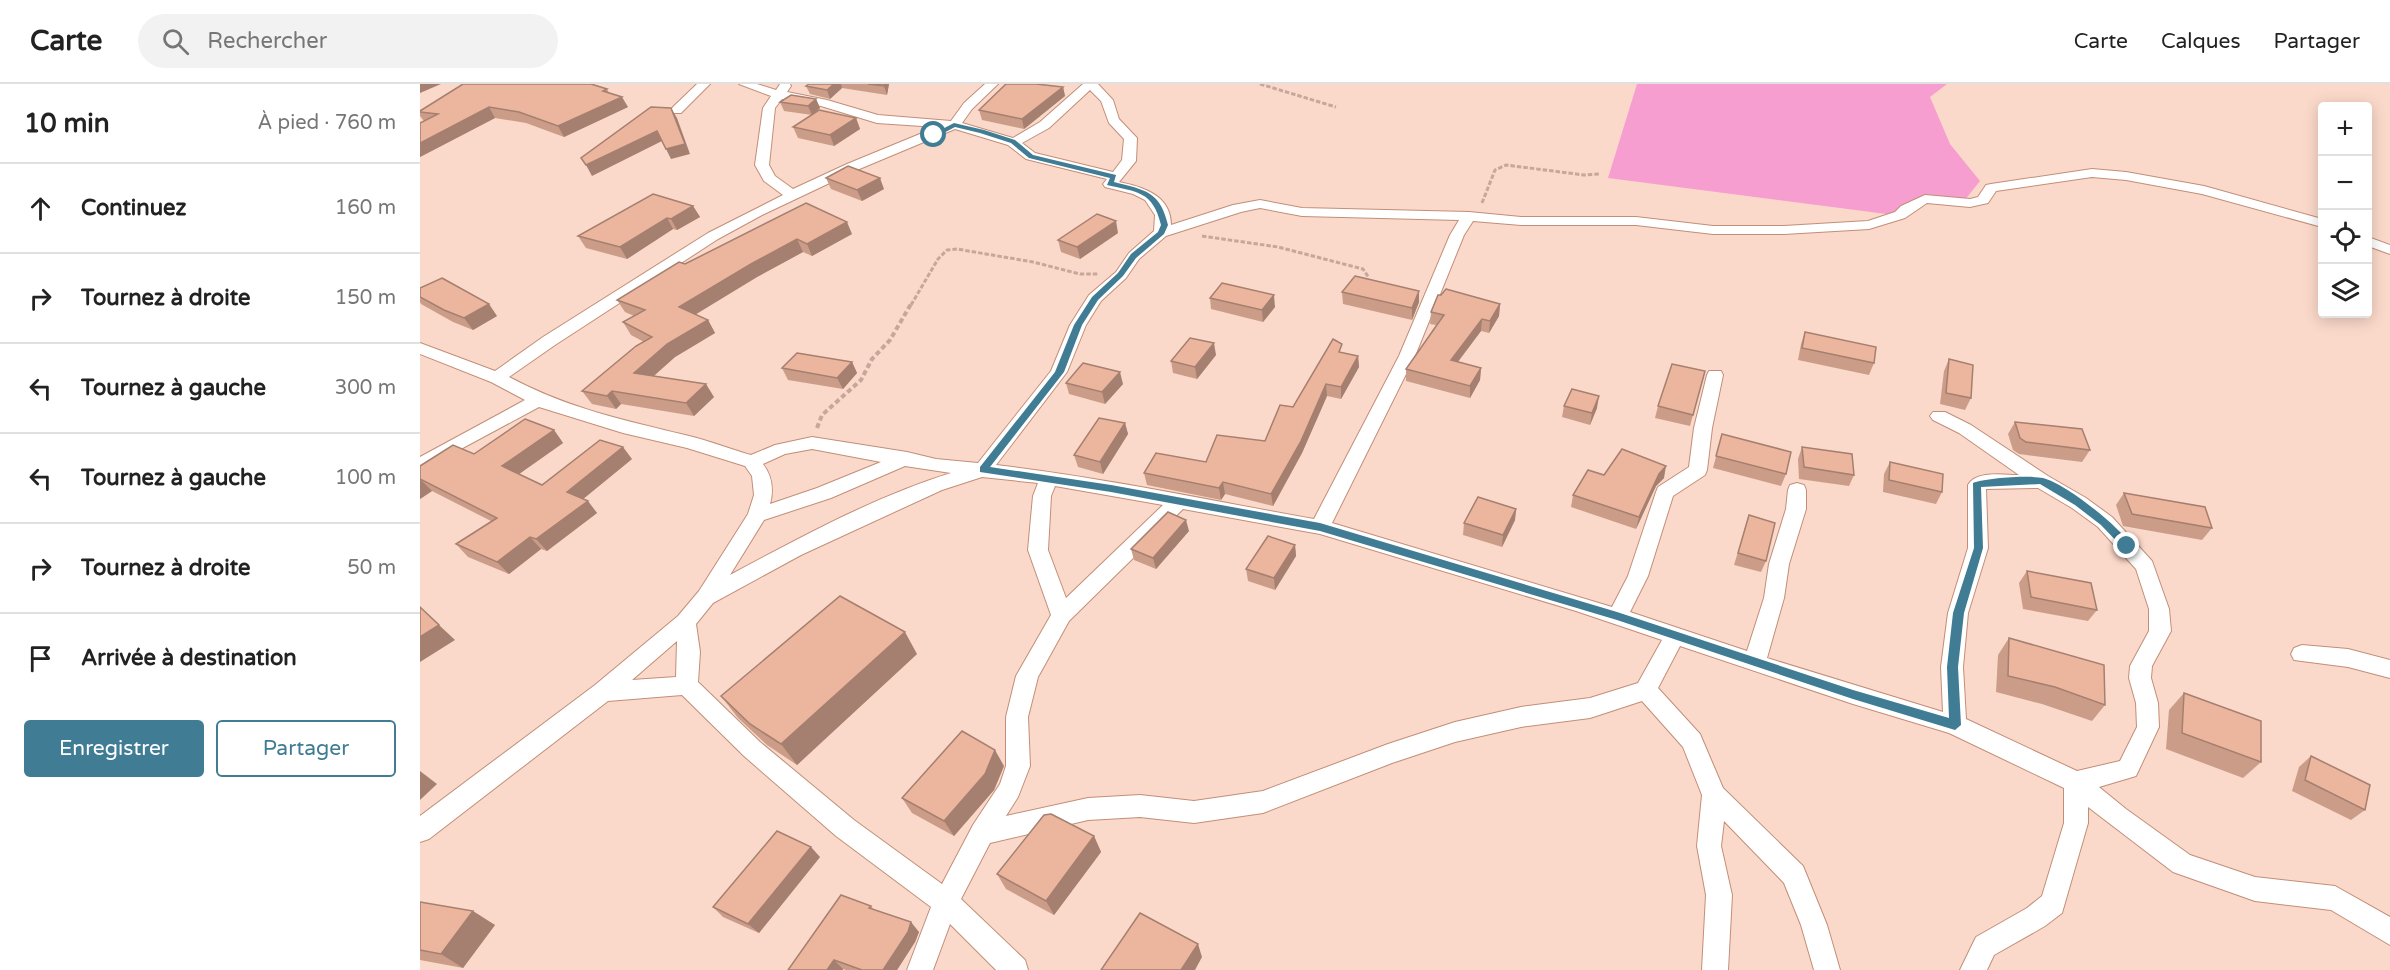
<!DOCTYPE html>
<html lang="fr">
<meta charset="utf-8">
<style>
body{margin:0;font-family:"Varela Round",sans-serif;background:#f2f2f2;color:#222}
.controls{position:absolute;right:18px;top:18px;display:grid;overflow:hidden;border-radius:6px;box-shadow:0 3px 15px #0003}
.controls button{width:54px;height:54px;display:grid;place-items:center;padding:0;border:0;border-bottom:2px solid #e0e0e0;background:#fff;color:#222;font:30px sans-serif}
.stop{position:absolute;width:18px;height:18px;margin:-14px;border:4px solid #407c94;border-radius:50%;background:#fff}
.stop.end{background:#407c94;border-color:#fff;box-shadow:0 2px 6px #0008}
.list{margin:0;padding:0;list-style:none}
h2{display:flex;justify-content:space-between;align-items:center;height:78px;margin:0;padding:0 24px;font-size:26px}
h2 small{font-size:20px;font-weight:400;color:#767676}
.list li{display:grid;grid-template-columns:39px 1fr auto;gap:18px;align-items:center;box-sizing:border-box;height:90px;padding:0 24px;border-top:2px solid #e0e0e0}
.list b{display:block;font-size:22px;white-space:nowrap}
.list em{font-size:20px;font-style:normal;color:#767676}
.actions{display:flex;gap:12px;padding:18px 24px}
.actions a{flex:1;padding:14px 0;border:2px solid #407c94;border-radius:6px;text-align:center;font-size:21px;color:#407c94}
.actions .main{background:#407c94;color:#fff}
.icon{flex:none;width:33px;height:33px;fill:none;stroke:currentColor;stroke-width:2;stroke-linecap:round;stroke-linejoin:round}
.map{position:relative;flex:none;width:1970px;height:886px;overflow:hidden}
header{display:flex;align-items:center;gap:36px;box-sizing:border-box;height:84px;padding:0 30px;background:#fff;border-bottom:2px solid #e0e0e0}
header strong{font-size:28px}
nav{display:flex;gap:33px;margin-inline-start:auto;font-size:21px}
.search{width:420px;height:54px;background:#f2f2f2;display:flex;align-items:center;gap:15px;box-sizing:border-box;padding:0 21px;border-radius:33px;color:#767676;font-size:22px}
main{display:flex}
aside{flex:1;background:#fff}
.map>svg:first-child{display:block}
.green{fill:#f69ecf}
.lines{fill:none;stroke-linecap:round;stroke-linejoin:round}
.minor-casing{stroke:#c28e77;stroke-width:2}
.path-far1{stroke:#c6a79a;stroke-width:3;stroke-dasharray:4.5 2;stroke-linecap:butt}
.path{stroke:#c6a79a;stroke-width:4;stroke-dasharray:5 3;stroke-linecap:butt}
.minor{fill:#fff;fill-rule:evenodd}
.wall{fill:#cb9d88}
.shaded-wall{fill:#a57f6f}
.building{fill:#ecb69e;stroke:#a57f6f;stroke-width:1.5}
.route{fill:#407c94}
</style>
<header>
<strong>Carte</strong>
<div class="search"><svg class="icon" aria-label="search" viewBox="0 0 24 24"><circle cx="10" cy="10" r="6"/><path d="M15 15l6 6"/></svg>Rechercher</div>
<nav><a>Carte</a><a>Calques</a><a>Partager</a></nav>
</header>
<main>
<aside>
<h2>10 min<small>À pied · 760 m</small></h2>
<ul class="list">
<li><svg class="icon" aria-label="ahead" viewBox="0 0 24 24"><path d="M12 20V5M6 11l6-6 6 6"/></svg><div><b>Continuez</b></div><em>160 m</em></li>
<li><svg class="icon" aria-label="right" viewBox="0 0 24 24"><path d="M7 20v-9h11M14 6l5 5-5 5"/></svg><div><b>Tournez à droite</b></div><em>150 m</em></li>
<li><svg class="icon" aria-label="left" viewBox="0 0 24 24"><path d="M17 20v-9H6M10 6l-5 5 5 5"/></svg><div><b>Tournez à gauche</b></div><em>300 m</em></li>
<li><svg class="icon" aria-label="left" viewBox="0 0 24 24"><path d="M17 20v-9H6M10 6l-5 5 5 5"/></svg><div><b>Tournez à gauche</b></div><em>100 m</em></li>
<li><svg class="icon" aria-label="right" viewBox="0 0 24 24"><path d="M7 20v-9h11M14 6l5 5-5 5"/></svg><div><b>Tournez à droite</b></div><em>50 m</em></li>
<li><svg class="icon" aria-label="arrive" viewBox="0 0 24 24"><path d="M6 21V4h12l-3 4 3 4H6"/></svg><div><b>Arrivée à destination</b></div></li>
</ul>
<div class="actions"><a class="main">Enregistrer</a><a>Partager</a></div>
</aside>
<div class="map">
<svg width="1970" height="886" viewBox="0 0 1970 886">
<rect width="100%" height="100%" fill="#fbd9ca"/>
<path class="green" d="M1217 0H1527L1510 13 1530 60 1560 97 1544 117 1504 113 1474 131 1188 94Z"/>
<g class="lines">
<defs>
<g id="minor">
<path d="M277 0H290L261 29H253L251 26 253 23Z"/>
<path d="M319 0H337L356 6 360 0H370L371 2 367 8 407 16 458 31 531 37 544 19 565 0H578L552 25 542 39 593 54 620 38 663 0H678L693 16 699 35 717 54 716 77 699 98C723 103 751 111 751 141L813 121 840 116 882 124 1049 128 1101 133H1216L1293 142H1364L1448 137 1475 128 1481 122 1505 111 1550 115 1558 113 1566 101 1571 100 1672 85 1706 88 1784 102 1902 135V143L1782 110 1706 96 1672 93 1576 107 1568 119 1550 123 1507 119 1485 134 1449 145 1364 150H1293L1216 141H1101L1053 137 1044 151 995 272 912 439 1192 523 1208 492 1236 408 1238 403 1269 383 1274 344 1287 291 1289 287H1301L1303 291 1292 344 1287 386 1285 391 1253 412 1228 492 1210 528 1327 567 1344 514 1349 480 1366 425 1368 406 1370 401 1377 399 1384 401 1386 406V425L1369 480 1364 514 1347 574 1523 628 1521 583 1528 529 1548 464V401C1556 386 1584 391 1599 391L1539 349 1513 336 1510 332 1513 328H1525L1551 341 1628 392 1666 414 1692 433 1732 477 1749 525 1751 547 1732 582 1731 594 1738 619 1739 643 1716 692 1679 703 1706 725 1770 771 1835 793 1915 802 1970 833V861L1911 826 1835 817 1753 788 1668 723V739L1642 829 1625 842 1574 871 1567 886H1540L1556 853 1607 824 1622 812 1644 739V704L1529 649 1433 620 1260 562 1238 604 1280 650 1303 704 1383 782 1407 841 1420 886H1394L1381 841 1364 799 1304 737 1301 762 1312 811 1308 886H1282L1286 811 1277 762 1282 711 1263 663 1222 617 1170 634 1101 643 1035 658 972 679 843 729 774 739 720 733 668 736 570 759 541 815 605 876 608 886H576L530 840 513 886H487L511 823 416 752 324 672 262 611 188 617 9 755 0 758V732L175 601 258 532 279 507 328 430 334 411 332 392 325 382 267 364 203 349 119 323 0 387V373L105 316 71 298 0 270V259L75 287 123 253 288 149 363 111 344 97 335 81 343 24 351 12ZM670 6 681 17 689 39 704 55 702 76 693 88 615 69 602 59 629 44ZM362 15 401 22 457 39 517 43 427 80 373 105 355 92 349 81 355 24ZM535 45 588 61 606 75 687 95 683 100 685 103 713 110 725 116 735 131 734 147 709 169 696 188 669 211 650 241 631 287 558 379 516 375 487 368 392 353 355 361 331 371C310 365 290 357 269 352 204 336 149 325 89 293L135 261 298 155 342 131 437 86ZM840 124 882 132 1039 136 1030 151 979 272 894 435C788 416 684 394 576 381L647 288 666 241 681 217 706 194 719 175 746 152 821 128ZM392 365 461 378 397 404 350 420C354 405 352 392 343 380L365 370ZM485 382 531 389C454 413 381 453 310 491L344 436 411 414ZM562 393 618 399 613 412 608 466 631 531 596 592 586 633V682L580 700 553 741 522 800 434 736 340 658 278 598 280 568 276 540 293 519 381 471 522 406ZM635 402 743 421 646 514 628 466 631 412ZM1618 404 1652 424 1678 443 1716 485 1729 525V547L1710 582 1709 594 1716 619 1717 643 1700 677 1657 687 1546 635 1543 583 1548 529 1568 464 1566 405ZM763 425 900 450 1156 527 1242 556 1218 599 1170 614 1101 623 1035 638 968 660 843 707 774 717 720 711 668 714 586 732 598 713 610 682 608 633 618 593 649 537ZM257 557 256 593 212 596Z"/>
<path d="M1948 153 1970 161V170L1948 162Z"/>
<path d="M1882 561 1928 565 1970 576V594L1928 583 1874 576 1871 570 1874 564Z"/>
</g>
</defs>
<use href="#minor" class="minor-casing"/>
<g class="path-far1">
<path d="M840 0 916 23"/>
<path d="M1062 119 1075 86 1086 81 1164 91 1179 90"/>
<path d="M782 152 858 163 943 185 949 194"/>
<path d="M491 221 518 175 527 166 537 165 613 178 660 190H678"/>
</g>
<path class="path" d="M397 344 402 331 441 296 452 275 470 256 491 220"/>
<use href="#minor" class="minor"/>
</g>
<g class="wall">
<path d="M389 0H469L467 11 422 4 410 15 390 10 386 2Z"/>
<path d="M643 3 645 12 604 45 562 36 559 26Z"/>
<path d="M187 5 189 9 208 23 144 53 106 39 75 34 0 73V39L4 37 0 32V27Z"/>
<path d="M396 15 400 24 392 31 364 27 360 18Z"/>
<path d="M436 34 440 45 414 62 378 54 373 43Z"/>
<path d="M406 94 464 105 442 117 411 105Z"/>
<path d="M386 119 432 150 392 172 383 168 337 193 275 231 288 236 295 249 255 273 234 292 294 313 274 332 201 320 196 325 172 320 162 307 224 258 211 251 203 238 214 232 205 228 197 216Z"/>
<path d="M273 122 280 133 257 146 253 145 207 175 166 164 158 152Z"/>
<path d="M698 149 660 175 641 168 638 156Z"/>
<path d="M0 204 77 232 53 246 33 238 1 220 0 218Z"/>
<path d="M922 208 999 218 992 236 923 220Z"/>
<path d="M790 214 855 223 843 238 791 225Z"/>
<path d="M1080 220 1079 232 1069 249 1061 247 1038 278 1061 284 1060 296 1050 314 986 297V285L1016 241 1010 240 1011 228Z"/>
<path d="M1385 248 1454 279 1449 291 1378 276 1381 260Z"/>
<path d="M923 269 938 272 939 283 921 315 907 312 882 369 853 422 805 410 801 416 727 401 724 389 786 378 845 357 873 323Z"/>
<path d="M796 271 777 295 753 289 751 277Z"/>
<path d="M1529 275 1551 314 1545 326 1520 320 1524 287Z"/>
<path d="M432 278 437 289 423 305 368 296 362 284Z"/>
<path d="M1285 287 1270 342 1235 334 1238 322Z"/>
<path d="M646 299 703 300 685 320 649 310Z"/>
<path d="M1144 322 1177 324 1170 341 1142 333Z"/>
<path d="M1595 338 1670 366 1662 378 1599 370 1593 366 1588 350Z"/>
<path d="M705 339 708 350 683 390 658 383 654 371Z"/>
<path d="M134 346 143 359 99 390 122 401 212 375 163 415 177 429 127 467 121 465 89 490 48 473 36 460 71 437 12 407 0 415V382L54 370Z"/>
<path d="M1302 350 1366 390 1361 402 1293 384Z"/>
<path d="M1382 363 1434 391 1429 402 1379 395 1378 375Z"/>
<path d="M1470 378 1522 408 1516 420 1463 408 1464 390Z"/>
<path d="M1184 391 1244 394 1236 402 1216 445 1151 423 1153 411Z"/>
<path d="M1704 409 1792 444 1782 456 1703 442 1696 421Z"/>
<path d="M1096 425 1095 436 1082 463 1043 451 1044 439Z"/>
<path d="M1329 431 1346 477 1341 488 1314 481Z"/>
<path d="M769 447 736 485 714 476 711 465Z"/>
<path d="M875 461 876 472 855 506 828 497 826 485Z"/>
<path d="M1607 487 1677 526 1668 537 1603 525 1599 499Z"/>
<path d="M1589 554 1685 621 1672 637 1622 620 1576 608 1578 571Z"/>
<path d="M497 570 377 681 347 661 318 634 301 612Z"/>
<path d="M1764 609 1841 678 1823 694 1746 665 1749 626Z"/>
<path d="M1891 672 1945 726 1931 736 1872 707 1879 683Z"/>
<path d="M584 682 574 706 534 752 492 729 482 714Z"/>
<path d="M674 752 681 768 634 831 586 805 577 790Z"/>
<path d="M400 773 339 849 303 833 293 823Z"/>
<path d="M0 818 75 841 43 884 0 876Z"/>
<path d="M451 822 454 826 499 848 495 858 477 886H426L423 885V886H368Z"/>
</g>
<g class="shaded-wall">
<path d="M0 0H21L0 9Z"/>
<path d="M414 0H421L422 4 410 15 407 6Z"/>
<path d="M464 0H469L467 11 464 2Z"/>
<path d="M643 3 645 12 604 45 602 35Z"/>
<path d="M202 13 208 23 144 53 138 42Z"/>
<path d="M396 15 400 24 392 31 388 22Z"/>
<path d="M69 23 75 34 0 73V59Z"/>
<path d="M251 24 257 34 270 70 251 75 246 65Z"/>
<path d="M436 34 440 45 414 62 410 51Z"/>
<path d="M237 47 242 57 172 92 166 81Z"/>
<path d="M460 94 464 105 442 117 437 106Z"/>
<path d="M273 122 280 133 257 146 251 135Z"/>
<path d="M247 134 253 145 207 175 200 163Z"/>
<path d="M696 137 698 149 660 175 657 163Z"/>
<path d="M427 138 432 150 392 172 387 160Z"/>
<path d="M377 155 383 168 337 193 266 236 259 223 331 180Z"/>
<path d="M999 207V218L992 236V224Z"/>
<path d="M854 211 855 223 843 238 842 226Z"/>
<path d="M69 220 77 232 53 246 44 234Z"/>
<path d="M1080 220 1079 232 1069 249 1070 237Z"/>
<path d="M1062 235 1061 247 1030 288 1031 276Z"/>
<path d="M288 236 295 249 255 273 222 302 214 289 247 260Z"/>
<path d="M794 259 796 271 777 295 775 283Z"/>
<path d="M938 272 939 283 921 315V303Z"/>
<path d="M432 278 437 289 423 305 417 294Z"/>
<path d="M1061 284 1060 296 1050 314V302Z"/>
<path d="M700 288 703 300 685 320 682 308Z"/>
<path d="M286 300 294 313 274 332 266 319Z"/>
<path d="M906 300 907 312 882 369 853 422 851 410Z"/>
<path d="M192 307 201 320 196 325 187 312Z"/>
<path d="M1179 312 1177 324 1170 341 1172 329Z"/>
<path d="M705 339 708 350 683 390 680 378Z"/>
<path d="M134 346 143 359 92 395 82 382Z"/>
<path d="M203 363 212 375 157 420 147 408Z"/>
<path d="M1246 382 1244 394 1236 402 1216 445 1219 433 1239 390Z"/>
<path d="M0 395 12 407 0 415Z"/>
<path d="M803 398 805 410 801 416 799 404Z"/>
<path d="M168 417 177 429 127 467 116 455Z"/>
<path d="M1096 425 1095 436 1082 463 1083 451Z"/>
<path d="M766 436 769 447 736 485 733 474Z"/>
<path d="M110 453 121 465 89 490 77 478Z"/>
<path d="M875 461 876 472 855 506 854 494Z"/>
<path d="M19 541 35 556 0 578V553Z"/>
<path d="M485 548 497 570 377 681 361 660Z"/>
<path d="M575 666 584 682 574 706 534 752 524 737Z"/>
<path d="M0 687 17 700 0 716Z"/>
<path d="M674 752 681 768 634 831 626 817Z"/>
<path d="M391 763 400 773 339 849 328 840Z"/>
<path d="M53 827 75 841 43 884 21 870Z"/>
<path d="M491 838 499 848 495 858 477 886H463Z"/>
<path d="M778 860 782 873 775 886H761Z"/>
<path d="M414 876 423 885V886H407Z"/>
</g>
<g class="building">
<path d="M43 0H171L187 5 183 7 202 13 138 42 99 28 69 23 0 59V39L18 30 0 28V27Z"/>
<path d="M389 0H414L407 6 386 2Z"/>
<path d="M448 0H464V2Z"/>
<path d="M586 0H616L643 3 602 35 559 26Z"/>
<path d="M371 11 396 15 388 22 360 18Z"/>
<path d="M231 23 251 24 265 60 246 65 237 47 166 81 161 74Z"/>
<path d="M399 26 436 34 410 51 373 43Z"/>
<path d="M428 82 460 94 437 106 406 94Z"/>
<path d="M233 110 273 122 251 135 247 134 200 163 158 152Z"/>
<path d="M386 119 427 138 387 160 377 155 331 180 259 223 288 236 247 260 214 289 286 300 266 319 192 307 187 312 162 307 216 262 232 253 203 238 225 226 197 216 259 178 265 180Z"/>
<path d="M677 130 696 137 657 163 638 156Z"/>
<path d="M935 192 999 207 992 224 922 208Z"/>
<path d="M22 194 69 220 44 234 24 226 0 213V204Z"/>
<path d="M802 199 854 211 842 226 790 214Z"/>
<path d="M1026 205 1080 220 1070 237 1062 235 1031 276 1061 284 1050 302 986 285 1024 231 1011 228 1018 211H1021Z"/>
<path d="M1385 248 1456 263 1454 279 1382 264Z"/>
<path d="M770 254 794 259 775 283 751 277Z"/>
<path d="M913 255 922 260 919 268 938 272 921 303 906 300 881 357 851 410 803 398 799 404 724 389 736 369 786 378 797 351 845 357 860 321 873 323Z"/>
<path d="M377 269 432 278 417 294 362 284Z"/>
<path d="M1529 275 1553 281 1551 314 1526 309Z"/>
<path d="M663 279 700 288 682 308 646 299Z"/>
<path d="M1252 280 1285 287 1273 331 1238 322Z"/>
<path d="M1152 305 1179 312 1172 329 1144 322Z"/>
<path d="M679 334 705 339 680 378 654 371Z"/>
<path d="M105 335 134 346 82 382 122 401 180 356 203 363 147 408 168 417 116 455 110 453 77 478 36 460 77 434 0 395V382L33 361 54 370Z"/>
<path d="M1595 338 1662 345 1670 366 1606 358 1600 354Z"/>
<path d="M1302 350 1371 368 1366 390 1296 372Z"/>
<path d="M1382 363 1432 370 1434 391 1384 383Z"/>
<path d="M1202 365 1246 382 1239 390 1219 433 1153 411 1168 386 1184 391Z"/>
<path d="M1470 378 1523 390 1522 408 1469 396Z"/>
<path d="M1704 409 1785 423 1792 444 1712 430Z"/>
<path d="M1058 413 1096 425 1083 451 1044 439Z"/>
<path d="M748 428 766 436 733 474 711 465Z"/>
<path d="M1329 431 1355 439 1346 477 1318 469Z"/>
<path d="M848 452 875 461 854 494 826 485Z"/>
<path d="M1607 487 1671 499 1677 526 1611 513Z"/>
<path d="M420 512 485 548 361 660 330 640 301 612Z"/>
<path d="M0 523 19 541 0 553Z"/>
<path d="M1589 554 1684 581 1685 621 1635 603 1588 592Z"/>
<path d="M1764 609 1841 637V678L1762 649Z"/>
<path d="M542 647 575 666 565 690 524 737 482 714Z"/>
<path d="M1891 672 1950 701 1945 726 1885 696Z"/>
<path d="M631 730 674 752 626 817 577 790 624 731Z"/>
<path d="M357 747 391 763 328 840 293 823Z"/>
<path d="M421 811 451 822 449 824 491 838 488 848 463 886H442L414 876 407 886H368Z"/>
<path d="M0 818 53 827 21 870 0 866Z"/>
<path d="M720 829 778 860 761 886H681Z"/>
</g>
<path class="route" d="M534 39 564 46 595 56 613 71 696 91 694 98C725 106 740 107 748 141L744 150 716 174 703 192 678 216 662 241 644 288 570 383 691 401 900 439 1197 528 1433 606 1529 634 1527 583 1533 529 1554 464 1553 399C1565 394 1611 391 1623 394 1646 400 1699 442 1712 462L1707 466 1703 464 1681 441 1655 421 1620 400 1561 403 1563 464 1544 529 1538 583 1541 641 1535 646 1433 615 1197 536 900 447 691 408 560 388V383L635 288 654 241 672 213 698 189 711 170 738 148 741 141C733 107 717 108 687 101L690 94 609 74 591 59 560 49 535 43 516 53 511 51Z"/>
</svg>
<div class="controls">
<button>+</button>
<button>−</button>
<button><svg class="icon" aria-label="locate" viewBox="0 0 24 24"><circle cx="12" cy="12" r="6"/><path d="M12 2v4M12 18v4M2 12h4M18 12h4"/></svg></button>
<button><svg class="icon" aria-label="layers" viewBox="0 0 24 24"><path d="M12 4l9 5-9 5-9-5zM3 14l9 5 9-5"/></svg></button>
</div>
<div class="stop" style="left:514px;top:51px"></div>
<div class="stop end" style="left:1707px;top:462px"></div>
</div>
</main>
